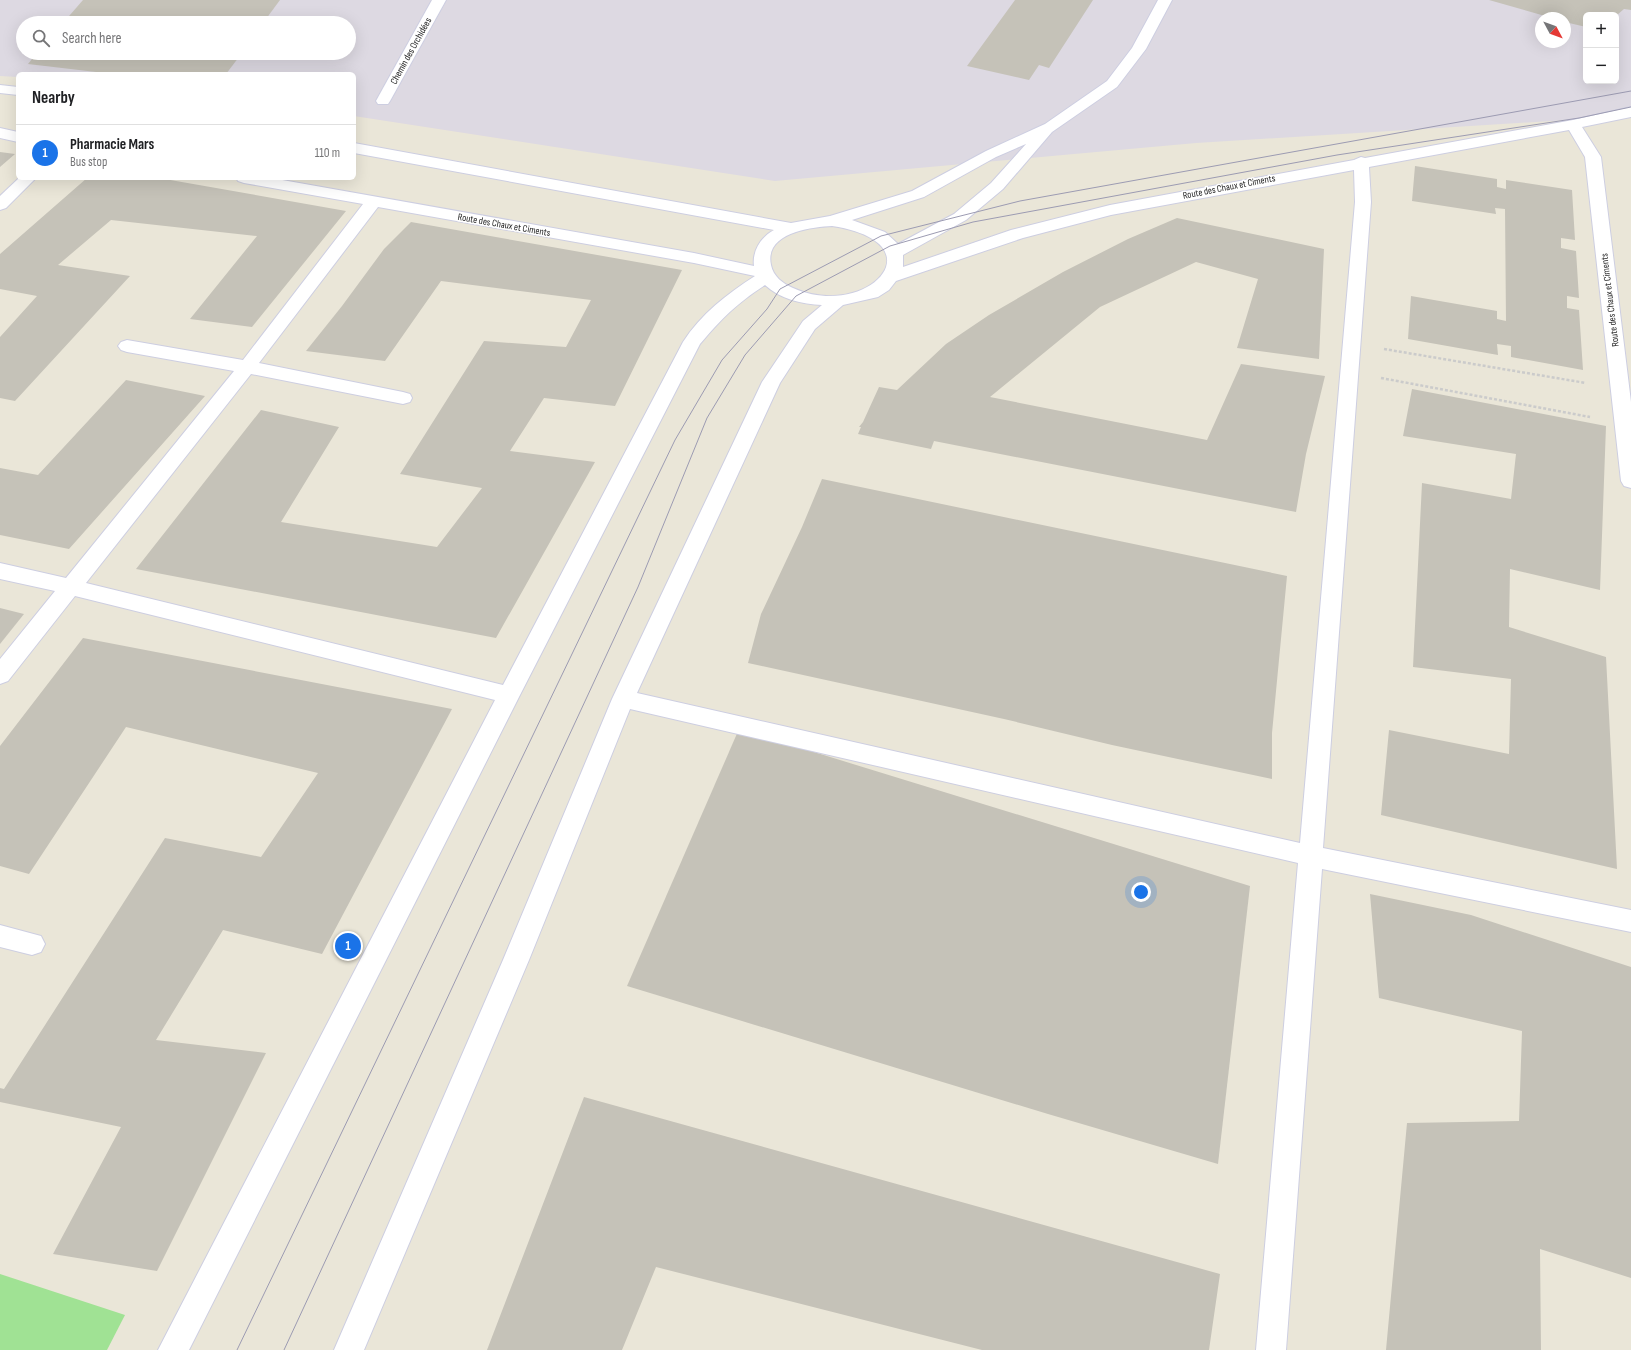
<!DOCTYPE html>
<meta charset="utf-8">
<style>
body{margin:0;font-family:"Sofia Sans Condensed",sans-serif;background:#f6f6f6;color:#202124}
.controls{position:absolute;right:12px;top:12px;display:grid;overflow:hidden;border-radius:6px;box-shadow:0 4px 16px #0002}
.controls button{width:36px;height:36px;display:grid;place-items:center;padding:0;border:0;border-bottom:1px solid #e0e0e0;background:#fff;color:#202124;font:20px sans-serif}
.compass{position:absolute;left:1535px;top:12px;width:36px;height:36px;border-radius:50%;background:#fff;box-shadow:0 4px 16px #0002;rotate:131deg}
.you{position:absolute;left:1141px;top:892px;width:14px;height:14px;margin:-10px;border:3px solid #fff;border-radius:50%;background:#1a73e8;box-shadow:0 0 0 6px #1a73e833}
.badge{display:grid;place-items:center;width:26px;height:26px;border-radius:50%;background:#1a73e8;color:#fff;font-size:13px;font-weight:700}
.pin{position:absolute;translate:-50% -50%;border:2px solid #fff;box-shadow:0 1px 4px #0006}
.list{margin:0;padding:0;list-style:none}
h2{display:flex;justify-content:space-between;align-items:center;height:52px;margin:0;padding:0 16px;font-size:17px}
h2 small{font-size:13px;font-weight:400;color:#757577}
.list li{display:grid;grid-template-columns:26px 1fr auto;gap:12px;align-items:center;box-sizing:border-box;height:56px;padding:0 16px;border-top:1px solid #e0e0e0}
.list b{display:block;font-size:15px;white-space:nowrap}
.list p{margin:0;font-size:13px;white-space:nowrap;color:#757577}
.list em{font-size:13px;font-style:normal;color:#757577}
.icon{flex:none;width:22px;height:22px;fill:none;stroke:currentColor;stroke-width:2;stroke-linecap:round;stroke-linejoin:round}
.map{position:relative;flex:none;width:1631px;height:1350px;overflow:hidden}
.search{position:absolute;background:#fff;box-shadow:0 4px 16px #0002;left:16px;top:16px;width:340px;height:44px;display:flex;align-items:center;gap:10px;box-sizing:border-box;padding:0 14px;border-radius:22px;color:#757577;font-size:15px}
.panel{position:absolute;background:#fff;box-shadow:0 4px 16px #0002;left:16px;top:72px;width:340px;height:108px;border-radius:6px}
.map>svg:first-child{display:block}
.industrial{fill:#ddd9e2;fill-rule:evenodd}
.green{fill:#a0e294}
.building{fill:#c5c2b8}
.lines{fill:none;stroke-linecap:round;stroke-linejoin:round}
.lane-casing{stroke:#cdcee1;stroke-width:2}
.street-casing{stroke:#cdcee1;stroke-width:2}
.path{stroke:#cbcbcb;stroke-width:2.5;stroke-dasharray:3 2;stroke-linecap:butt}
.lane{fill:#fff;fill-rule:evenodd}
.street{fill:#fff;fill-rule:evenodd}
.tram{stroke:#9c9bb2;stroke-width:1}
.labels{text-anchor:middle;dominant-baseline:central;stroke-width:3;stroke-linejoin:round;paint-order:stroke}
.far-street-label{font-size:10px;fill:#272727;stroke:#fff}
</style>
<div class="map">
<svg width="1631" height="1350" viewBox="0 0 1631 1350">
<rect width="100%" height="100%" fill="#eae6d8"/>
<path class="industrial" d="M0 0H1631V116L1196 143 775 181 354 116V74H18V77L0 76ZM1586 15H1616V81H1586ZM1541 18H1565V42H1541ZM23 23H349V53H23Z"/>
<path class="green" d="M0 1274 125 1315 107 1350H0Z"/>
<g class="building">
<path d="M83 0H280L263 23H63Z"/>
<path d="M1015 0H1093L1049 68 1039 65 1029 80 967 66Z"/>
<path d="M1489 0H1631V10L1624 9 1617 15H1586V27L1565 22V18H1552Z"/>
<path d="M37 53H242L226 74H113L28 64Z"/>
<path d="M0 152 15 154 0 167Z"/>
<path d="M1415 166 1497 179V187L1506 189V180L1572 190 1575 240 1561 238V248L1576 251 1579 298 1567 296V308L1579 310 1583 370 1511 357V346L1497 344 1498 355 1408 339 1411 296 1497 311V319L1506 321 1505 209 1495 208 1496 214 1412 201Z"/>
<path d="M87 178H159L346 211 252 327 190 319 257 236 111 220 58 265 130 276 15 401 0 398V337L37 296 0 289V254Z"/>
<path d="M1177 218 1324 249 1319 359 1237 348 1258 279 1196 262 1100 307 990 397 1207 440 1241 364 1325 376 1306 454 1296 512 934 441 931 449 858 434 861 427H859L863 422 879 387 897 390 946 344 989 315 1063 272 1128 239Z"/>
<path d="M411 222 682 270 615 406 544 398 510 451 595 462 496 638 136 569 261 410 339 427 281 522 437 547 482 488 400 474 484 341 566 347 591 300 441 281 385 361 306 351 342 306 384 249Z"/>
<path d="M126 380 205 396 69 549 0 535V468L38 475Z"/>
<path d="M1412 389 1606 426 1600 590 1510 569 1509 627 1606 657 1617 869 1381 815 1389 730 1509 754 1511 679 1413 667 1422 483 1511 499 1516 454 1403 436Z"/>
<path d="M822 479 1287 576 1272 733V779L1112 745 1004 719 748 663 761 614 802 527Z"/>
<path d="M0 608 24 614 0 644Z"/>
<path d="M83 638 452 709 322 954 223 930 156 1040 266 1053 157 1271 53 1254 121 1127 0 1102V1088L4 1089 165 838 261 857 318 773 126 727 29 874 0 866V746Z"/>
<path d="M739 729 1250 886 1218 1164 1048 1114 627 986Z"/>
<path d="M1370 894 1471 915 1631 967V1278L1540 1249 1541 1350H1386L1407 1123 1519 1121 1522 1031 1379 998Z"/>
<path d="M584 1097 1220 1274 1209 1350H982L656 1267 622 1350H487Z"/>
</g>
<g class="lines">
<defs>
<path id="lane" d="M432 0H446L390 101 388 104H378L376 101Z"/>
<g id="street">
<path d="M1158 0H1172L1146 49 1117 87 1052 132 1003 189 966 220 903 255V267L1011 230 1110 205 1354 160 1361 157 1365 158 1573 120 1631 107V117L1582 127 1601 157 1631 402V488L1624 486 1621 481 1585 157 1569 130 1369 167 1371 202 1323 848 1631 910V932L1322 869 1286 1350H1256L1298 863 630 709 529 960 364 1350H334L503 960 612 699 762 382 803 321 822 305C802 304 780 299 765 285 736 304 722 318 700 344L520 695 189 1350H158L495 700 75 596 8 681 0 684V659L55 591 0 579V563L66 578 234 371 127 352 121 350 118 346 121 342 127 340 243 360 363 204 244 183 238 181 236 178H271L694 253 754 266C752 251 761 237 774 230L354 153V143L791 223 830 216 912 191 986 151 1045 124 1107 81 1132 48ZM1026 144 991 183 954 214 898 244 885 232 852 220 924 197 996 157ZM1354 170 1355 202 1300 843 637 693 780 383 815 329 843 305 878 297 889 290 896 281 1023 238 1111 215ZM378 207 694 263 755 276C727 294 701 314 683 342L503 685 86 583 251 374 403 404 410 402 412 398 410 394 403 392 259 363ZM832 226C941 243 867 321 793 288 783 284 773 276 771 265 764 233 811 227 832 226Z"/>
<path d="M0 85 18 87V95L0 93Z"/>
<path d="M0 128 18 132V142L0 138Z"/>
<path d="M19 178H36L6 208 0 210V196Z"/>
<path d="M0 925 41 936 45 944 41 952 32 955 0 947Z"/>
</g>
</defs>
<use href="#lane" class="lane-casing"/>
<use href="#street" class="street-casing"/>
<g class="path">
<path d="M1384 349 1586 383"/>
<path d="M1381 378 1590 417"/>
</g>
<use href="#lane" class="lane"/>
<use href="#street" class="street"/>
<g class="tram">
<path d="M237 1350 675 440 722 360 767 309 780 289 881 236 1020 201 1631 91"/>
<path d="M284 1350 638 587 707 418 745 355 796 296 890 246 973 222 1337 155 1579 118 1631 107"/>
</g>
</g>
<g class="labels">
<g class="far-street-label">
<text transform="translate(411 51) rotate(-61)">Chemin des Orchidées</text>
<text transform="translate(1229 187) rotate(-11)">Route des Chaux et Ciments</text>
<text transform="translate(504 225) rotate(10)">Route des Chaux et Ciments</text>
<text transform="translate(1610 300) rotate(-97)">Route des Chaux et Ciments</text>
</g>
</g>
</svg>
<div class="controls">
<button>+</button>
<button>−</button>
</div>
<svg class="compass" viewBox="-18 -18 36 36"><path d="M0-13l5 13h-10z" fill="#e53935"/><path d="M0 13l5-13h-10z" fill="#757577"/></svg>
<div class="you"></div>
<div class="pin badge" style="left:348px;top:946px">1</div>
<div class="search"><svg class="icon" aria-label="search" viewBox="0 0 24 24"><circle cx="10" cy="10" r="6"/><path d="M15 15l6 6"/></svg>Search here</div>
<section class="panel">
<h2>Nearby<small></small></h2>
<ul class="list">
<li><span class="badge">1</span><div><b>Pharmacie Mars</b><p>Bus stop</p></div><em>110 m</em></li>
</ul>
</section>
</div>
